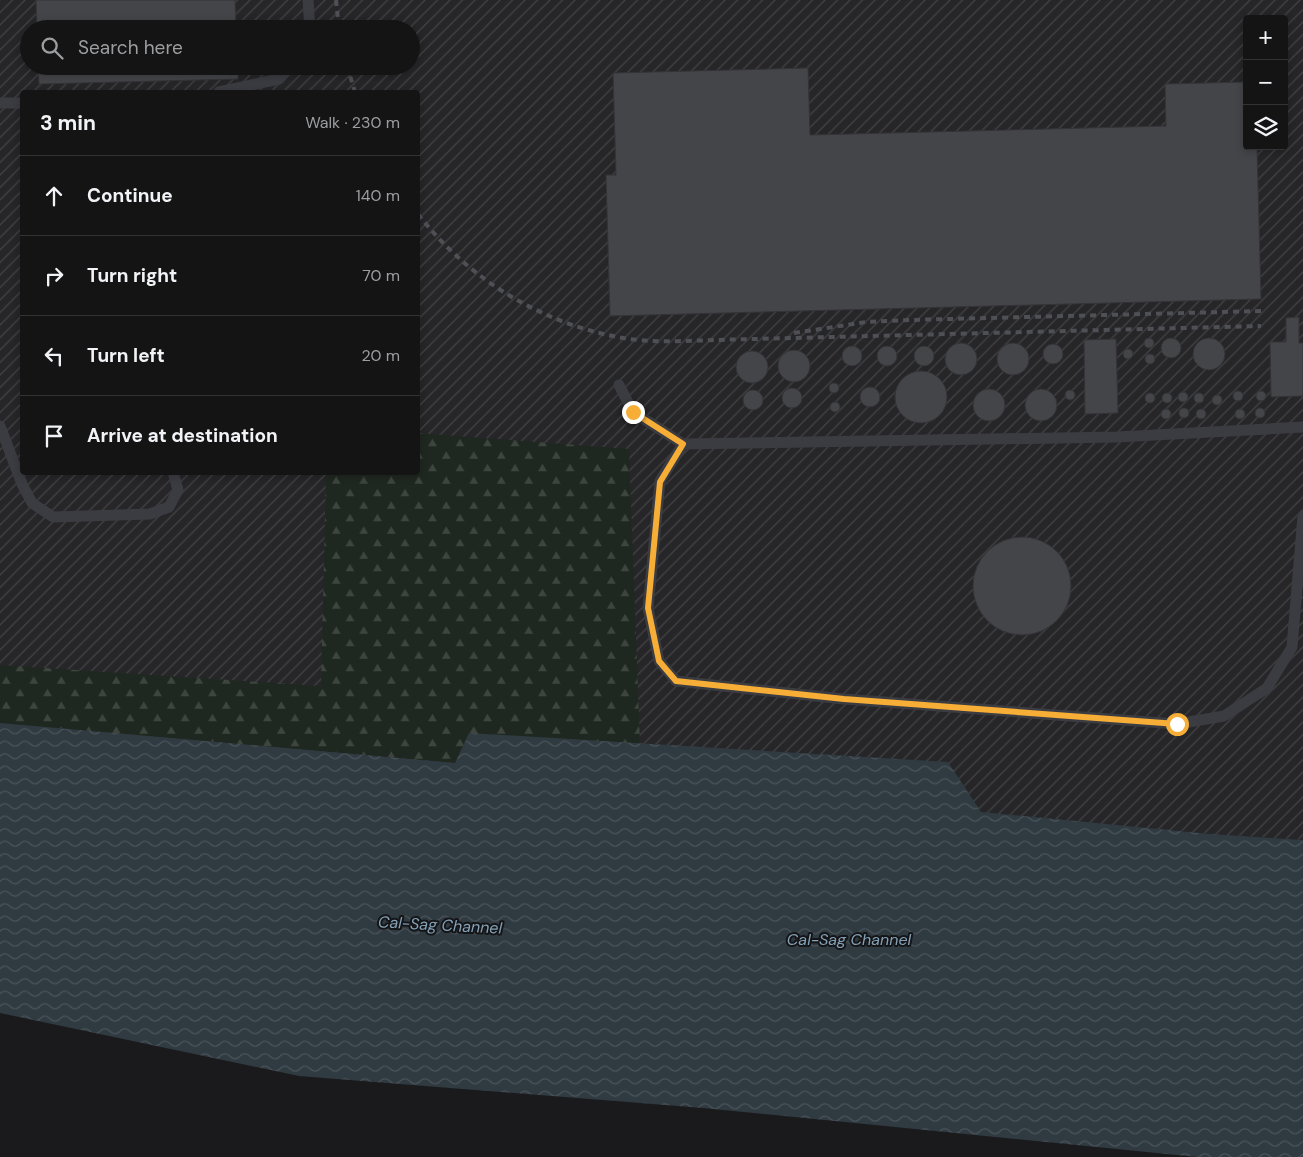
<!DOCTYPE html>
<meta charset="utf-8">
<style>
body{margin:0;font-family:"DM Sans",sans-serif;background:#212122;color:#f1f3f6}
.controls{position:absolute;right:15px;top:15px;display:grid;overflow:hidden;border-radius:5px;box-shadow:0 2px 8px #0003}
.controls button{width:45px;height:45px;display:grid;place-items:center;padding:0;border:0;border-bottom:1px solid #333334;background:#141415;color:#f1f3f6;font:25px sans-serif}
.stop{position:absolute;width:15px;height:15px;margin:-11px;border:4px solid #f7ae37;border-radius:50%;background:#fff}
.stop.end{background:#f7ae37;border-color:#fff;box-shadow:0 1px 5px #0008}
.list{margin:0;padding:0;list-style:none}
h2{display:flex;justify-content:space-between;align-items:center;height:65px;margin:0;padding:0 20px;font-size:21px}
h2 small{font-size:16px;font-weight:400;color:#9d9ea0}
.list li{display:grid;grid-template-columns:32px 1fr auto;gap:15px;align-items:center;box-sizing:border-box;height:80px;padding:0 20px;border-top:1px solid #333334}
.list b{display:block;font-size:19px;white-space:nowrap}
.list em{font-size:16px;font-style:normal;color:#9d9ea0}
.icon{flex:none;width:28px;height:28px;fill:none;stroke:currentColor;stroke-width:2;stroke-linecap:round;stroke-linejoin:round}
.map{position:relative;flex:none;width:1303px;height:1157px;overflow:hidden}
.search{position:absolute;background:#141415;box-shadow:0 2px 8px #0003;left:20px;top:20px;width:400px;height:55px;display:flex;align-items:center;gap:12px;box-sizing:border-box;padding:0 18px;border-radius:28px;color:#9d9ea0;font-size:19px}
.panel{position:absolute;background:#141415;box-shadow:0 2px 8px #0003;left:20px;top:90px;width:400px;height:385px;border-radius:5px}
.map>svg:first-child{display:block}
.industrial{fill:url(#industrial-furrows);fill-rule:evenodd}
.forest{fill:url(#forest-firs)}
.water{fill:url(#water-waves)}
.building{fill:#444549;stroke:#343438}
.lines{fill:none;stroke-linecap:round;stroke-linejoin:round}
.lane{stroke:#3b3c41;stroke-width:11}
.rail{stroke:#4e5056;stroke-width:4;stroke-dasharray:6 5;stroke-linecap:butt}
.route{stroke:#f7ae37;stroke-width:6}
.labels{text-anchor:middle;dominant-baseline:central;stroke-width:4;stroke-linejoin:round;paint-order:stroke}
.water-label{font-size:16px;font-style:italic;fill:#83a1b7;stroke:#151517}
</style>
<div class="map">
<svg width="1303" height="1157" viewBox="0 0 1303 1157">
<defs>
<pattern id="industrial-furrows" width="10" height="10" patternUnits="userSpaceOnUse" patternTransform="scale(1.25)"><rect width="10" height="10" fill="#262629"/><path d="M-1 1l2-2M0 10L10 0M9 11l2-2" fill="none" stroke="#434346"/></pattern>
<pattern id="forest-firs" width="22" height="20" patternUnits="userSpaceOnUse" patternTransform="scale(1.25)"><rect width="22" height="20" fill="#1f2820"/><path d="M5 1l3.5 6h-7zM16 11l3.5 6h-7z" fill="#3d453e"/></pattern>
<pattern id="water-waves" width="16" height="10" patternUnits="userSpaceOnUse" patternTransform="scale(1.25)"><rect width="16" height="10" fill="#2f3a41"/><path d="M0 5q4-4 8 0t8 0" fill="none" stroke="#4a545a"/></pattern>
</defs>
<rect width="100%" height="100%" fill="#1a1a1c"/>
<path class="industrial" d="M0 0H1303V840L1200 833 0 723ZM1247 19H1284V146H1247ZM29 29H411V66H29ZM22 92H418V472H22Z"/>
<path class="forest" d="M418 433 629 449 640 744 469 734 456 763 0 723V665L321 686 326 473 418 472Z"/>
<path class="water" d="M0 723 455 763 469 733 948 762 981 812 1200 833 1303 840V1157H1197L703 1108 299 1076 0 1013Z"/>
<g class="building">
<path d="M36 0H235L236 29H37Z"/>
<path d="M38 66H238V79L39 84Z"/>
<path d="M808 68 810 135 1166 126 1165 84 1247 82V146H1257L1261 299 610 316 606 175H616L613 73Z"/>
<path d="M1299 317V343H1303V396L1271 397 1270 342H1286V318Z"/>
<circle cx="1171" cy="348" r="10"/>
<circle cx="1209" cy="354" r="16"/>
<circle cx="1149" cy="343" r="5"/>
<path d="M1116 339 1118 413 1085 414 1084 340Z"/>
<circle cx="961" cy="359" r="16"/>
<circle cx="1013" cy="359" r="16"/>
<circle cx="1053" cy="354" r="10"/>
<circle cx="924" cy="356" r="10"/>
<circle cx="852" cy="356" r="10"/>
<circle cx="887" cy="356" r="10"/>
<circle cx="1128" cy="354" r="5"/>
<circle cx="794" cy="366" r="16"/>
<circle cx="752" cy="367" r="16"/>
<circle cx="1150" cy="359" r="5"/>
<circle cx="921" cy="397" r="26"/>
<circle cx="834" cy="388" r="5"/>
<circle cx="870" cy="397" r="10"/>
<circle cx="792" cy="398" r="10"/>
<circle cx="1041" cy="405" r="16"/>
<circle cx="989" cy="405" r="16"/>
<circle cx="753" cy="400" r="10"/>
<circle cx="1070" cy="395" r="5"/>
<circle cx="1261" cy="396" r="5"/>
<circle cx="1238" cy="396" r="5"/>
<circle cx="1183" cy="397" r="5"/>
<circle cx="1167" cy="398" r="5"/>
<circle cx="1199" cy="398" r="5"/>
<circle cx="1150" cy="398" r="5"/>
<circle cx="1217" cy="400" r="5"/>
<circle cx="835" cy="407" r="5"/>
<circle cx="1184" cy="413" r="5"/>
<circle cx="1260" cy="413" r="5"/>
<circle cx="1166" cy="414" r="5"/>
<circle cx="1201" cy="414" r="5"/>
<circle cx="1240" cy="414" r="5"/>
<circle cx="1022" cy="586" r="49"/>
</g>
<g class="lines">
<g class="lane">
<path d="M308 0 310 29"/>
<path d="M219 92 279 79 291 66"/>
<path d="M0 103H22"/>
<path d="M619 385 633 412 683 444 1117 437 1303 427"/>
<path d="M0 426 22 484 32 503 53 517 150 514 169 507 178 490 173 472"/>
<path d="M683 444 660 481 648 608 659 661 676 681 844 699 1177 724 1224 716 1267 688 1292 647 1303 516"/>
</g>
<g class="rail">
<path d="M336 0 339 29"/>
<path d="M347 66 355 92"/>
<path d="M418 214C468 279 542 324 623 338 652 343 684 341 714 340L1261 326"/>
<path d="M794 333 866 322 910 320 1262 311"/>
</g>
</g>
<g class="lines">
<path class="route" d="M633 412 683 444 660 482 648 608 659 661 676 681 844 699 1177 724"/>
</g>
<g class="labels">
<g class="water-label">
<text transform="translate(440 925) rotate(3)">Cal-Sag Channel</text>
<text x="849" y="939">Cal-Sag Channel</text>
</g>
</g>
</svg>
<div class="controls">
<button>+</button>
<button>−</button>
<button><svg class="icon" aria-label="layers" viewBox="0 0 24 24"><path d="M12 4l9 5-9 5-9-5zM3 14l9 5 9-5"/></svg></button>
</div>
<div class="stop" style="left:1177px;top:724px"></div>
<div class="stop end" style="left:633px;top:412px"></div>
<div class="search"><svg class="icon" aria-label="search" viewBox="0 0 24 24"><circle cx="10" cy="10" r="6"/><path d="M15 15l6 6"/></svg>Search here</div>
<section class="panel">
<h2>3 min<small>Walk · 230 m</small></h2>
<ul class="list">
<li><svg class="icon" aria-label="ahead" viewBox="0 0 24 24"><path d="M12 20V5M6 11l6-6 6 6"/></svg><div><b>Continue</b></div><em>140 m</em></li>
<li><svg class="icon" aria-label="right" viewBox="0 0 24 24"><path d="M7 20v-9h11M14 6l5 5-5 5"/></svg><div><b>Turn right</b></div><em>70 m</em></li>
<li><svg class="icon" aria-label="left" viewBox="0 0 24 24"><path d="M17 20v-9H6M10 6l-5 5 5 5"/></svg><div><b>Turn left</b></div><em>20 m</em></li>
<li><svg class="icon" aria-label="arrive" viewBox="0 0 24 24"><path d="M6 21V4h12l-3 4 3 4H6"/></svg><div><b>Arrive at destination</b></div></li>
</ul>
</section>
</div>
